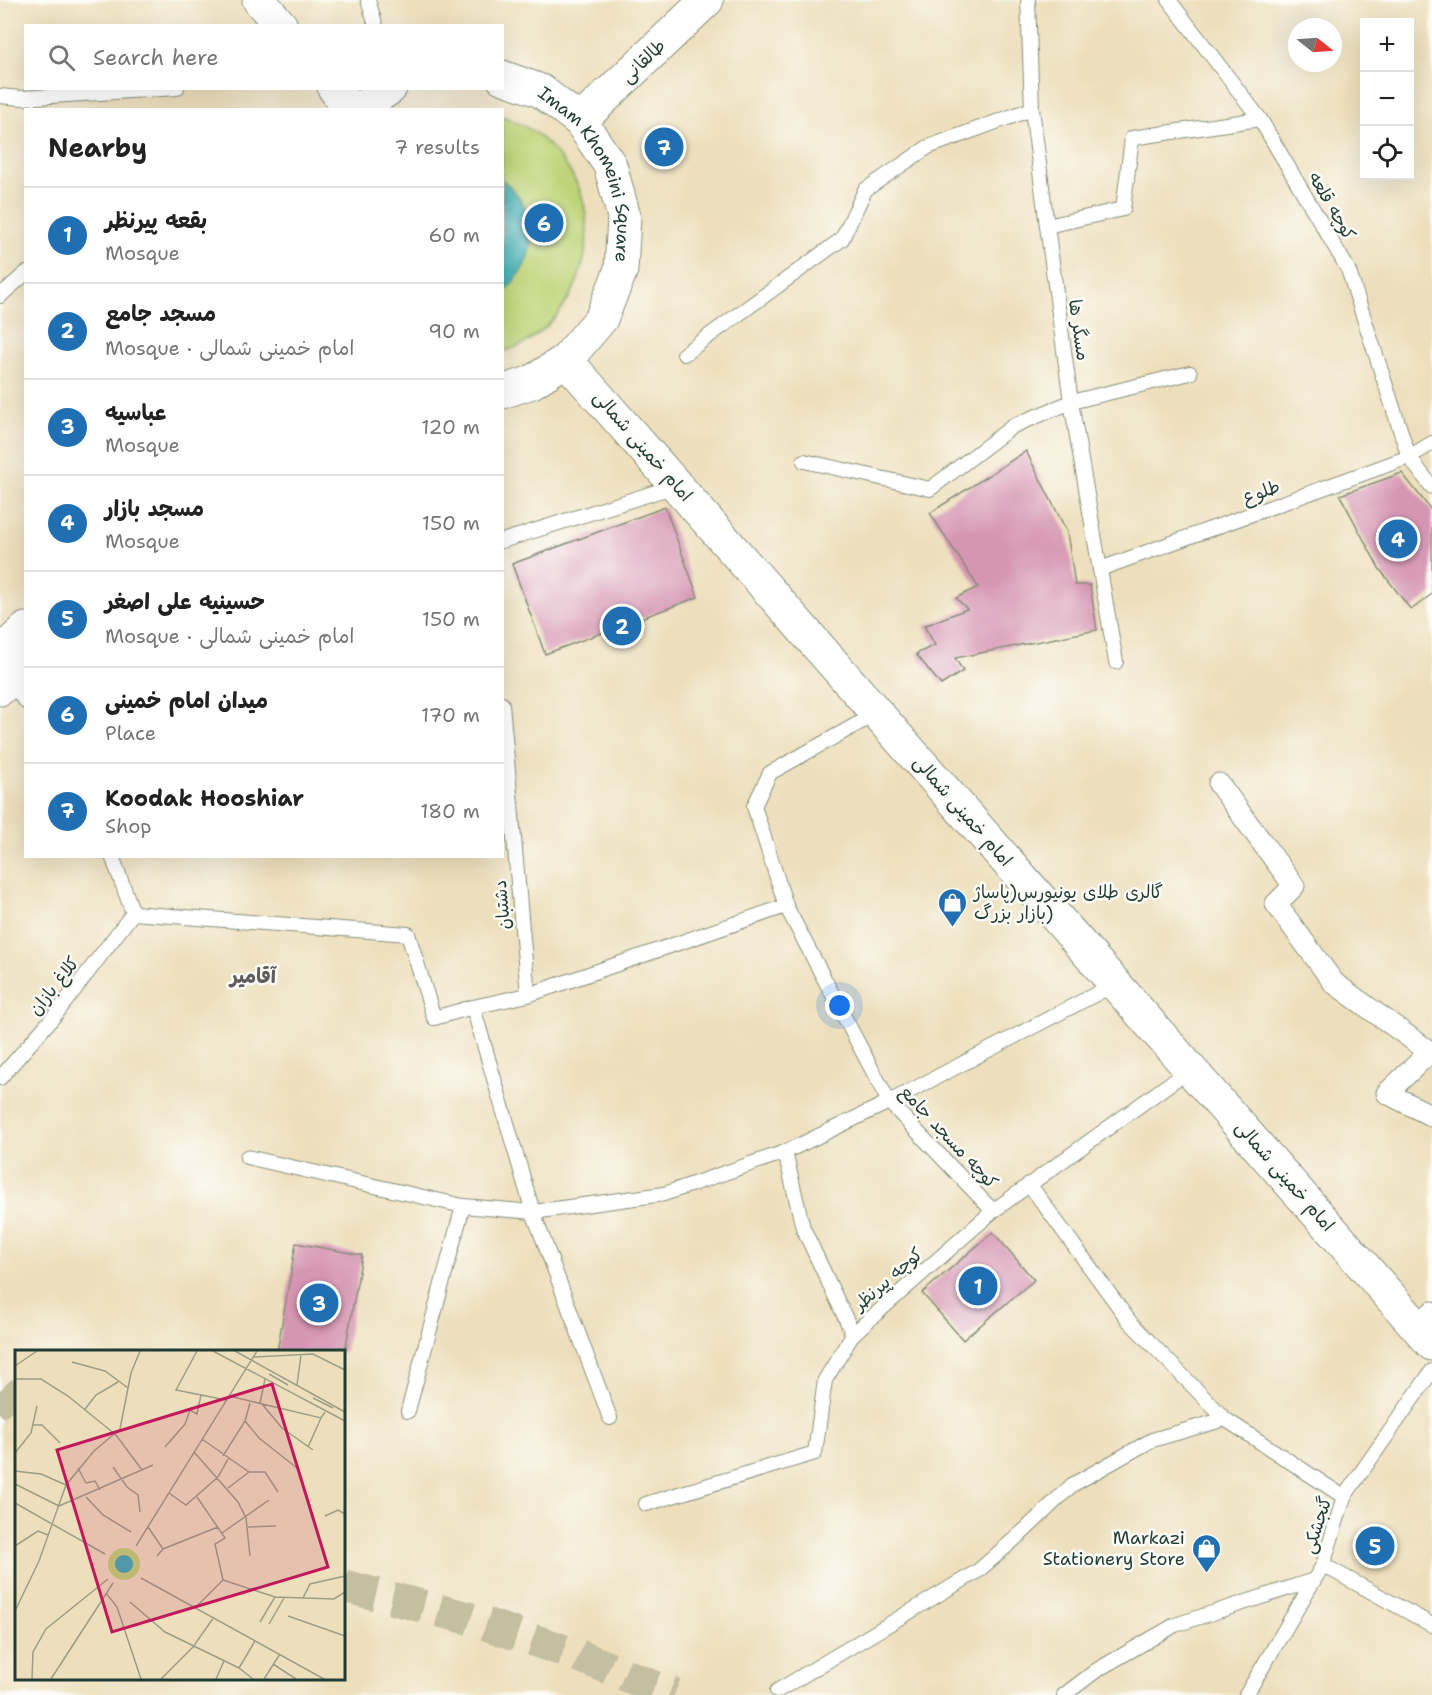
<!DOCTYPE html>
<meta charset="utf-8">
<style>
body{margin:0;font-family:"Shantell Sans","Playpen Sans Arabic",sans-serif;background:#f2f2f2;color:#222}
.controls{position:absolute;right:18px;top:18px;display:grid;overflow:hidden;border-radius:0px;box-shadow:0 6px 24px #0002}
.controls button{width:54px;height:54px;display:grid;place-items:center;padding:0;border:0;border-bottom:2px solid #e0e0e0;background:#fff;color:#222;font:30px sans-serif}
.compass{position:absolute;left:1288px;top:18px;width:54px;height:54px;border-radius:50%;background:#fff;box-shadow:0 6px 24px #0002;rotate:107deg}
.you{position:absolute;left:840px;top:1006px;width:21px;height:21px;margin:-15px;border:4px solid #fff;border-radius:50%;background:#1a73e8;box-shadow:0 0 0 9px #1a73e833}
.badge{display:grid;place-items:center;width:39px;height:39px;border-radius:50%;background:#1f6fb2;color:#fff;font-size:20px;font-weight:700}
.pin{position:absolute;translate:-50% -50%;border:3px solid #fff;box-shadow:0 2px 6px #0006}
.list{margin:0;padding:0;list-style:none}
h2{display:flex;justify-content:space-between;align-items:center;height:78px;margin:0;padding:0 24px;font-size:26px}
h2 small{font-size:20px;font-weight:400;color:#767676}
.list li{display:grid;grid-template-columns:39px 1fr auto;gap:18px;align-items:center;box-sizing:border-box;height:96px;padding:0 24px;border-top:2px solid #e0e0e0}
.list b{display:block;font-size:22px;white-space:nowrap}
.list p{margin:0;font-size:20px;white-space:nowrap;color:#767676}
.list em{font-size:20px;font-style:normal;color:#767676}
.icon{flex:none;width:33px;height:33px;fill:none;stroke:currentColor;stroke-width:2;stroke-linecap:round;stroke-linejoin:round}
.map{position:relative;flex:none;width:1432px;height:1695px;overflow:hidden}
.search{position:absolute;background:#fff;box-shadow:0 6px 24px #0002;left:24px;top:24px;width:480px;height:66px;display:flex;align-items:center;gap:15px;box-sizing:border-box;padding:0 21px;border-radius:0px;color:#767676;font-size:22px}
.panel{position:absolute;background:#fff;box-shadow:0 6px 24px #0002;left:24px;top:108px;width:480px;height:750px;border-radius:0px}
.map>svg:first-child{display:block}
.green{fill:#bed478;stroke:#6e8856;stroke-width:1.5}
.water{fill:#3caeb5;stroke:#2e7674;stroke-width:1.5}
.building{fill:#d695b3}
.lines{fill:none;stroke-linecap:round;stroke-linejoin:round}
.secondary-tunnel{stroke:#c4bfa1;stroke-width:33;stroke-dasharray:33 16;stroke-linecap:butt}
.service-casing{stroke:#868e78;stroke-width:16}
.pedestrian-casing{stroke:#868e78;stroke-width:23}
.secondary-casing{stroke:#868e78;stroke-width:35}
.service{stroke:#fff;stroke-width:14}
.pedestrian{stroke:#fff;stroke-width:21}
.secondary{stroke:#fff;stroke-width:33}
.labels{text-anchor:middle;dominant-baseline:central;stroke-width:5;stroke-linejoin:round;paint-order:stroke}
.street-label{font-size:18px;fill:#1f3d34;stroke:#fdfcf7}
.poi-label{font-size:18px;fill:#1f3d34;stroke:#fdfcf7;text-anchor:start}
.neighbourhood-label{font-size:20px;font-weight:bold;fill:#5f5c60;stroke:#fdfcf7}
.inset-road{fill:none;stroke:#9b9e86;stroke-width:1.5}
.view{fill:#c2185b;fill-opacity:0.15;stroke:#c2185b;stroke-width:3}
.inset-edge{fill:none;stroke:#1f3d34;stroke-width:3}
</style>
<div class="map">
<svg width="1432" height="1695" viewBox="0 0 1432 1695">
<rect width="100%" height="100%" fill="#fdfcf7"/>
<filter id="ink" filterUnits="userSpaceOnUse"><feTurbulence type="fractalNoise" baseFrequency=".0167" numOctaves="2"/><feDisplacementMap in="SourceGraphic" scale="12" xChannelSelector="R" yChannelSelector="G"/><feConvolveMatrix kernelMatrix="1 2 1 2 8 2 1 2 1" color-interpolation-filters="sRGB"/></filter>
<filter id="wash" filterUnits="userSpaceOnUse"><feTurbulence type="fractalNoise" baseFrequency=".008" numOctaves="4" result="noise"/><feDisplacementMap in="SourceGraphic" scale="24" xChannelSelector="R" yChannelSelector="G"/><feGaussianBlur stdDeviation="1.35" result="paint"/><feColorMatrix in="noise" values="0 0 0 0 0 0 0 0 0 0 0 0 0 0 0 0 0 1.4 0 .05"/><feComposite in="paint" operator="in"/></filter>
<g filter="url(#wash)">
<rect width="100%" height="100%" fill="#eddfbc"/>
<path class="green" d="M502 116C514 122 530 127 539 136 558 153 579 179 584 204 595 257 573 311 528 341 521 346 511 349 503 352Z"/>
<path class="water" d="M503 180C542 215 540 258 503 293Z"/>
<g id="blocks">
<g class="building">
<path d="M1026 451 1067 532 1075 585H1090L1097 630 955 658 963 671 941 685 916 654 935 645 924 626 967 609 956 598 978 587 930 513Z"/>
<path d="M1402 473 1432 511V594L1411 610 1379 568 1340 495Z"/>
<path d="M665 507 698 597 545 654 512 564Z"/>
<path d="M993 1232 1034 1280 963 1340 922 1293Z"/>
<path d="M296 1243 362 1255 345 1352H277Z"/>
</g>
</g>
</g>
<g filter="url(#ink)">
<use href="#blocks" fill-opacity="0" stroke="#868e78" stroke-width="1.5"/>
<g class="lines">
<g class="secondary-tunnel">
<path d="M0 1390 16 1407"/>
<path d="M344 1586 468 1618 577 1655 674 1695"/>
</g>
<defs>
<g id="service">
<path d="M368 0 376 26"/>
<path d="M1028 0 1032 109 1047 226 1071 402 1116 662"/>
<path d="M1169 0 1260 119 1348 269 1409 457 1432 487"/>
<path d="M0 96 21 98 177 88"/>
<path d="M1047 226 1123 209 1132 138 1260 119"/>
<path d="M0 296 26 273"/>
<path d="M684 354 842 239 865 190 928 147 1032 109"/>
<path d="M804 461 930 489 1013 426 1071 402 1190 373"/>
<path d="M502 541 675 486"/>
<path d="M1100 569 1409 457 1432 443"/>
<path d="M9 680 26 702"/>
<path d="M502 704 528 995"/>
<path d="M877 713 770 773 754 806 786 906 889 1102 993 1211"/>
<path d="M112 856 133 913"/>
<path d="M133 913 408 934 434 1018 473 1007 528 995 786 906"/>
<path d="M473 1007 533 1212 610 1418"/>
<path d="M0 1078 56 1014 133 913"/>
<path d="M785 1152 803 1228 853 1334"/>
<path d="M247 1157 463 1206 533 1212 664 1194 785 1152 889 1102 1115 984"/>
<path d="M1029 1184 1130 1322 1225 1419 1344 1497"/>
<path d="M408 1411 463 1206"/>
<path d="M646 1504 815 1453 825 1380 853 1334 993 1211 1190 1069"/>
<path d="M1323 1565 1432 1625"/>
<path d="M777 1691 978 1571 1026 1529 1072 1485 1152 1440 1225 1419"/>
<path d="M1064 1695 1097 1670 1175 1625 1314 1580"/>
<path d="M1246 1695 1323 1565 1344 1497 1432 1371"/>
</g>
<g id="pedestrian">
<path d="M1219 784 1294 886 1276 904 1334 983 1430 1052 1387 1093 1432 1116"/>
<path d="M1418 1328 1432 1312"/>
</g>
<g id="secondary">
<path d="M259 0 281 26"/>
<path id="s1" d="M502 77 541 91 580 121 610 165 624 217 621 270 601 319 566 360 532 382 502 392"/>
<path d="M334 88 351 110"/>
<path d="M358 110 390 88"/>
<path d="M580 121 707 0"/>
<path d="M566 360 1432 1344"/>
<path d="M0 653 26 629"/>
<path d="M0 689 26 665"/>
</g>
</defs>
<use href="#service" class="service-casing"/>
<use href="#pedestrian" class="pedestrian-casing"/>
<use href="#secondary" class="secondary-casing"/>
<use href="#service" class="service"/>
<use href="#pedestrian" class="pedestrian"/>
<use href="#secondary" class="secondary"/>
</g>
</g>
<defs>
<symbol id="shop-pin" viewBox="-11 -11 22 30"><path d="M0 17L-7.5 6A9.5 9.5 0 1 1 7.5 6Z" fill="#1f6fb2" stroke="#fdfcf7"/><path d="M-5-2.5h2.3a2.7 3.5 0 0 1 5.4 0H5L5.5 6h-11ZM-1.5-2.5h3a1.5 2.3 0 0 0-3 0Z" fill="#fff"/></symbol>
</defs>
<g fill-rule="evenodd">
<use href="#shop-pin" x="936" y="886" width="33" height="45"/>
<use href="#shop-pin" x="1190" y="1532" width="33" height="45"/>
</g>
<g class="labels">
<g class="street-label">
<text transform="translate(643 61) rotate(-44)">طالقانی</text>
<text stroke="none"><textPath href="#s1" startOffset="142">Imam Khomeini Square</textPath></text>
<text transform="translate(1332 206) rotate(60)">کوچه قلعه</text>
<text transform="translate(1079 330) rotate(82)">مسگر ها</text>
<text transform="translate(643 446) rotate(49)">امام خمینی شمالی</text>
<text transform="translate(1261 492) rotate(-20)">طلوع</text>
<text transform="translate(963 811) rotate(49)">امام خمینی شمالی</text>
<text transform="translate(502 905) rotate(-95)">دشتبان</text>
<text transform="translate(54 986) rotate(-52)">کلاغ بازان</text>
<text transform="translate(949 1137) rotate(47)">کوچه مسجد جامع</text>
<text transform="translate(1285 1176) rotate(49)">امام خمینی شمالی</text>
<text transform="translate(888 1279) rotate(-41)">کوچه پیرنظر</text>
<text transform="translate(1317 1525) rotate(-72)">گنجشکی</text>
</g>
<g class="poi-label">
<text x="974" y="892">گالری طلای یونیورس(پاساژ<tspan x="974" dy="21">بازار بزرگ)</tspan></text>
<text x="1185" y="1538" text-anchor="end">Markazi<tspan x="1185" dy="21">Stationery Store</tspan></text>
</g>
<g class="neighbourhood-label">
<text x="253" y="976">آقامیر</text>
</g>
</g>
<g transform="translate(15 1350)">
<rect width="330" height="330" fill="#eddfbc"/>
<path d="M93 214a16 16 0 1 1 32 0a16 16 0 1 1-32 0Z" fill="#bed478"/>
<path d="M100 214a9 9 0 1 1 18 0a9 9 0 1 1-18 0Z" fill="#3caeb5"/>
<path class="inset-road" d="M182 1 161 40 186 45M198 1 330 71M220 1 330 62M238 7 298 4 330 20M57 12 90 21 113 38M0 16 22 1M254 24 273 35M0 29H26L53 46 101 85 127 120M282 35 286 5M214 46 306 68 310 62M298 48 318 58M245 53 250 29M247 54 267 78 298 100M70 59 81 45 103 32M230 71 244 88 282 118M18 75H27L45 93M187 89 234 122H250L263 142M150 97 170 74 175 60 182 64 186 45 211 50M293 97 306 68M179 102 223 152 231 168 235 206M0 103 16 83 22 56M208 106 230 71 235 53M98 117 112 137 123 145 125 162M63 118 71 133 80 131 85 140M0 121 26 124 51 135M0 134 44 156M213 138 234 122M154 143 171 155 203 127 213 109M71 147 88 165 116 182M182 147 210 188 200 194 208 230M0 153 90 204M44 156 138 115M310 166 323 160 330 164M133 177 148 199M233 177 261 176M207 183 254 150M0 196 23 181 33 185M121 196 242 1M142 206 148 199 203 177M126 228 309 329M208 230 260 247 245 272M91 243 102 257 126 329M260 247 319 249 330 242M288 248 295 234 330 226M115 252 150 282 224 318 238 329M183 255 208 230M0 261 24 211 51 135 79 101 105 79 116 23 125 1M273 266 330 286M254 274 269 248M258 314 281 329M224 318 240 291M17 329 18 302 31 279 93 229M36 329 98 233M146 329 178 297 199 267M201 329 209 311M249 329 265 304"/>
<path class="view" d="M257 34 313 217 97 282 42 100Z"/>
<rect width="330" height="330" class="inset-edge"/>
</g>
</svg>
<div class="controls">
<button>+</button>
<button>−</button>
<button><svg class="icon" aria-label="locate" viewBox="0 0 24 24"><circle cx="12" cy="12" r="6"/><path d="M12 2v4M12 18v4M2 12h4M18 12h4"/></svg></button>
</div>
<svg class="compass" viewBox="-18 -18 36 36"><path d="M0-13l5 13h-10z" fill="#e53935"/><path d="M0 13l5-13h-10z" fill="#767676"/></svg>
<div class="you"></div>
<div class="pin badge" style="left:978px;top:1286px">1</div>
<div class="pin badge" style="left:622px;top:626px">2</div>
<div class="pin badge" style="left:319px;top:1303px">3</div>
<div class="pin badge" style="left:1398px;top:539px">4</div>
<div class="pin badge" style="left:1375px;top:1546px">5</div>
<div class="pin badge" style="left:544px;top:223px">6</div>
<div class="pin badge" style="left:664px;top:147px">7</div>
<div class="search"><svg class="icon" aria-label="search" viewBox="0 0 24 24"><circle cx="10" cy="10" r="6"/><path d="M15 15l6 6"/></svg>Search here</div>
<section class="panel">
<h2>Nearby<small>7 results</small></h2>
<ul class="list">
<li><span class="badge">1</span><div><b>بقعه پیرنظر</b><p>Mosque</p></div><em>60 m</em></li>
<li><span class="badge">2</span><div><b>مسجد جامع</b><p>Mosque · امام خمینی شمالی</p></div><em>90 m</em></li>
<li><span class="badge">3</span><div><b>عباسیه</b><p>Mosque</p></div><em>120 m</em></li>
<li><span class="badge">4</span><div><b>مسجد بازار</b><p>Mosque</p></div><em>150 m</em></li>
<li><span class="badge">5</span><div><b>حسینیه علی اصغر</b><p>Mosque · امام خمینی شمالی</p></div><em>150 m</em></li>
<li><span class="badge">6</span><div><b>میدان امام خمینی</b><p>Place</p></div><em>170 m</em></li>
<li><span class="badge">7</span><div><b>Koodak Hooshiar</b><p>Shop</p></div><em>180 m</em></li>
</ul>
</section>
</div>
